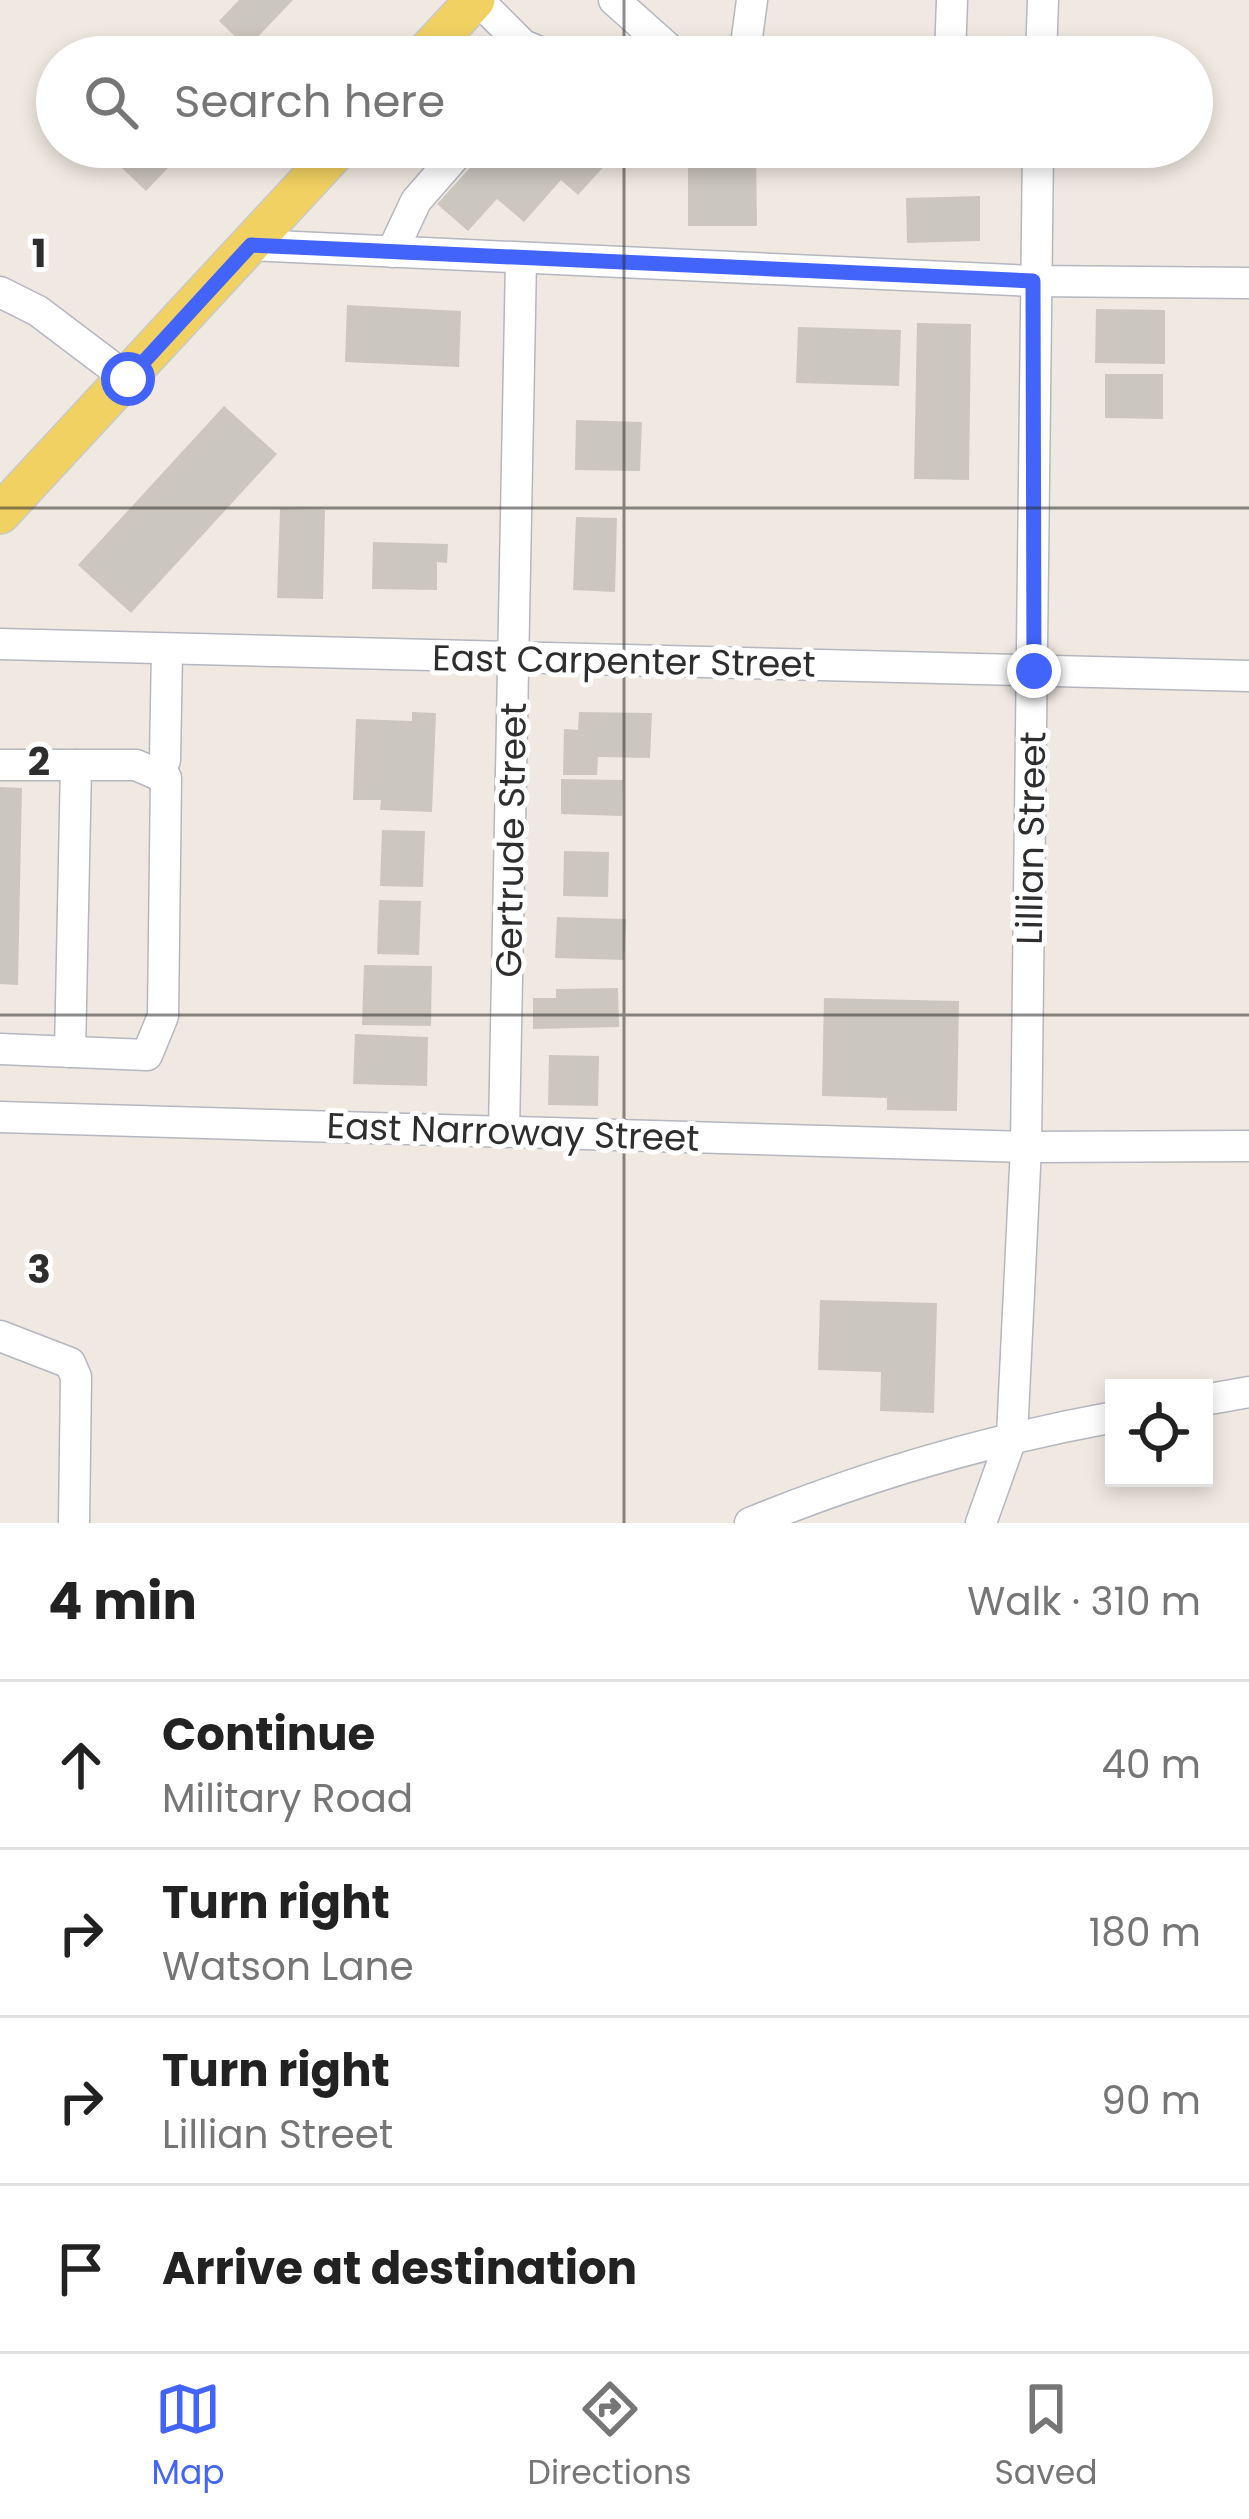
<!DOCTYPE html>
<meta charset="utf-8">
<style>
body{margin:0;font-family:Poppins,sans-serif;background:#f2f2f2;color:#222}
.controls{position:absolute;right:36px;bottom:36px;display:grid;overflow:hidden;border-radius:0px;box-shadow:0 6px 18px #0003}
.controls button{width:108px;height:108px;display:grid;place-items:center;padding:0;border:0;border-bottom:3px solid #e0e0e0;background:#fff;color:#222;font:60px sans-serif}
.stop{position:absolute;width:36px;height:36px;margin:-27px;border:9px solid #4264fb;border-radius:50%;background:#fff}
.stop.end{background:#4264fb;border-color:#fff;box-shadow:0 3px 12px #0008}
.list{margin:0;padding:0;list-style:none}
h2{display:flex;justify-content:space-between;align-items:center;height:156px;margin:0;padding:0 48px;font-size:51px}
h2 small{font-size:39px;font-weight:400;color:#767676}
.list li{display:grid;grid-template-columns:78px 1fr auto;gap:36px;align-items:center;box-sizing:border-box;height:168px;padding:0 48px;border-top:3px solid #e0e0e0}
.list b{display:block;font-size:45px;white-space:nowrap}
.list p{margin:0;font-size:39px;white-space:nowrap;color:#767676}
.list em{font-size:39px;font-style:normal;color:#767676}
.icon{flex:none;width:66px;height:66px;fill:none;stroke:currentColor;stroke-width:2;stroke-linecap:round;stroke-linejoin:round}
.map{position:relative;flex:none;width:1249px;height:1523px;overflow:hidden}
.search{position:absolute;background:#fff;box-shadow:0 6px 18px #0003;left:36px;right:36px;top:36px;height:132px;display:flex;align-items:center;gap:30px;box-sizing:border-box;padding:0 42px;border-radius:66px;color:#767676;font-size:45px}
.sheet{height:828px;background:#fff}
nav{display:flex;justify-content:space-around;align-items:center;box-sizing:border-box;height:168px;border-top:3px solid #e0e0e0;background:#fff;font-size:33px;color:#767676}
nav a{display:grid;justify-items:center;gap:6px}
nav .on{color:#4264fb}
.map>svg:first-child{display:block}
.building{fill:#cbc7bf}
.lines{fill:none;stroke-linecap:round;stroke-linejoin:round}
.minor-casing{stroke:#b4b7c1;stroke-width:33}
.major-casing{stroke:#c9c9c9;stroke-width:42}
.minor{stroke:#fff;stroke-width:30}
.major{stroke:#f2d163;stroke-width:39}
.route{stroke:#4264fb;stroke-width:15}
.grid{fill:none;stroke:#2e2e2e;stroke-width:3;stroke-opacity:0.55}
.labels{text-anchor:middle;dominant-baseline:central;stroke-width:10;stroke-linejoin:round;paint-order:stroke}
.street-label{font-size:36px;fill:#2e2e2e;stroke:#fff}
.grid-label{font-size:39px;text-anchor:middle;font-weight:bold;fill:#2e2e2e;stroke:#fff;stroke-width:10;stroke-linejoin:round;paint-order:stroke}
</style>
<div class="map">
<svg width="1249" height="1523" viewBox="0 0 1249 1523">
<rect width="100%" height="100%" fill="#efe9e1"/>
<g class="building">
<path d="M239 0H293L247 48 219 21Z"/>
<path d="M100 147H188L146 191Z"/>
<path d="M489 147H589L607 163 578 195 561 180 524 222 497 199 468 231 437 204Z"/>
<path d="M688 147H756L757 226H688Z"/>
<path d="M980 196V241L907 243 906 198Z"/>
<path d="M347 305 461 311 459 367 345 362Z"/>
<path d="M1096 309 1165 310V364L1095 363Z"/>
<path d="M917 323 971 324 969 480 914 479Z"/>
<path d="M798 327 901 330 899 386 796 383Z"/>
<path d="M1105 374H1163V419L1105 418Z"/>
<path d="M224 406 277 454 131 613 78 565Z"/>
<path d="M576 420 642 422 640 471 575 470Z"/>
<path d="M280 509 325 510 323 599 277 598Z"/>
<path d="M576 517 617 518 615 592 573 590Z"/>
<path d="M373 542 448 544 447 563 437 562V590L372 589Z"/>
<path d="M412 712 436 713 432 812 380 810 381 800H353L356 719 412 721Z"/>
<path d="M579 712 652 713 650 758 598 757 597 775H563L564 729 578 730Z"/>
<path d="M561 779 623 780 622 816 561 814Z"/>
<path d="M0 787 22 788 18 985 0 984Z"/>
<path d="M382 830 425 831 423 887 380 886Z"/>
<path d="M564 851 609 852 608 897 563 896Z"/>
<path d="M379 900 421 901 419 955 377 954Z"/>
<path d="M557 917 626 919 624 960 555 958Z"/>
<path d="M364 965 432 966 431 1026 362 1025Z"/>
<path d="M618 988 619 1027 533 1029V998H556V989Z"/>
<path d="M824 998 959 1001 957 1111 887 1110V1098L822 1096Z"/>
<path d="M355 1034 428 1037 427 1086 353 1084Z"/>
<path d="M549 1055 599 1056 598 1106 548 1105Z"/>
<path d="M820 1300 937 1303 934 1413 880 1411 881 1372 818 1370Z"/>
</g>
<g class="lines">
<defs>
<g id="minor">
<path d="M478 0 523 45 551 57"/>
<path d="M614 0 678 57"/>
<path d="M723 57 745 52 752 0"/>
<path d="M950 57 952 0"/>
<path d="M1041 57 1043 0"/>
<path d="M251 245 1033 281 1249 283"/>
<path d="M392 252 416 201 463 147"/>
<path d="M0 292 38 311 128 379"/>
<path d="M0 644 1249 676"/>
<path d="M0 765H136L166 778 163 1016 147 1055 0 1049"/>
<path d="M159 775 165 760 167 650"/>
<path d="M70 1052 76 765"/>
<path d="M0 1117 1026 1147 1249 1146"/>
<path d="M504 1131 521 260"/>
<path d="M0 1336 70 1363 76 1377 74 1523"/>
<path d="M1204 1400 1249 1392"/>
<path d="M750 1523C867 1475 989 1440 1114 1417"/>
<path d="M981 1523 1012 1436 1026 1147 1038 147"/>
</g>
<g id="major">
<path d="M422 57 475 0"/>
<path d="M0 514 340 147"/>
</g>
</defs>
<use href="#minor" class="minor-casing"/>
<use href="#major" class="major-casing"/>
<use href="#minor" class="minor"/>
<use href="#major" class="major"/>
</g>
<g class="lines">
<path class="route" d="M128 379 251 245 1033 281 1034 671"/>
</g>
<path class="grid" d="M624 0V57M624 147V1523M0 508H1249M0 1015H1249"/>
<g class="labels">
<g class="street-label">
<text transform="translate(624 661) rotate(1)">East Carpenter Street</text>
<text transform="translate(1031 838) rotate(-89)">Lillian Street</text>
<text transform="translate(511 840) rotate(-89)">Gertrude Street</text>
<text transform="translate(513 1132) rotate(2)">East Narroway Street</text>
</g>
</g>
<g class="grid-label">
<text x="39" y="267">1</text>
<text x="39" y="775">2</text>
<text x="39" y="1283">3</text>
</g>
</svg>
<div class="controls">
<button><svg class="icon" aria-label="locate" viewBox="0 0 24 24"><circle cx="12" cy="12" r="6"/><path d="M12 2v4M12 18v4M2 12h4M18 12h4"/></svg></button>
</div>
<div class="stop" style="left:128px;top:379px"></div>
<div class="stop end" style="left:1034px;top:671px"></div>
<div class="search"><svg class="icon" aria-label="search" viewBox="0 0 24 24"><circle cx="10" cy="10" r="6"/><path d="M15 15l6 6"/></svg>Search here</div>
</div>
<section class="sheet">
<h2>4 min<small>Walk · 310 m</small></h2>
<ul class="list">
<li><svg class="icon" aria-label="ahead" viewBox="0 0 24 24"><path d="M12 20V5M6 11l6-6 6 6"/></svg><div><b>Continue</b><p>Military Road</p></div><em>40 m</em></li>
<li><svg class="icon" aria-label="right" viewBox="0 0 24 24"><path d="M7 20v-9h11M14 6l5 5-5 5"/></svg><div><b>Turn right</b><p>Watson Lane</p></div><em>180 m</em></li>
<li><svg class="icon" aria-label="right" viewBox="0 0 24 24"><path d="M7 20v-9h11M14 6l5 5-5 5"/></svg><div><b>Turn right</b><p>Lillian Street</p></div><em>90 m</em></li>
<li><svg class="icon" aria-label="arrive" viewBox="0 0 24 24"><path d="M6 21V4h12l-3 4 3 4H6"/></svg><div><b>Arrive at destination</b></div></li>
</ul>
</section>
<nav>
<a class="on"><svg class="icon" aria-label="map" viewBox="0 0 24 24"><path d="M3 6l6-2 6 2 6-2v14l-6 2-6-2-6 2zM9 4v14M15 6v14"/></svg>Map</a>
<a><svg class="icon" aria-label="directions" viewBox="0 0 24 24"><path d="M12 3l9 9-9 9-9-9zM9 14v-3h6M13 9l2 2-2 2"/></svg>Directions</a>
<a><svg class="icon" aria-label="saved" viewBox="0 0 24 24"><path d="M7 4h10v16l-5-4-5 4z"/></svg>Saved</a>
</nav>
